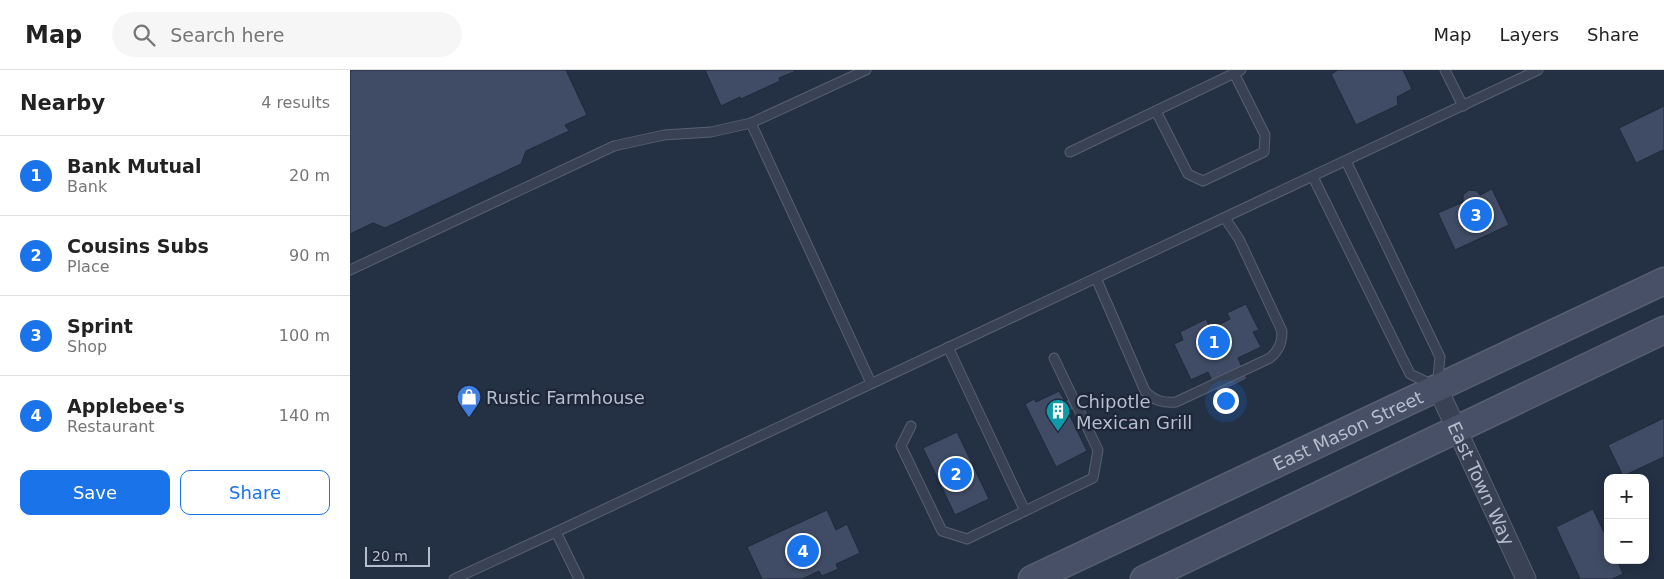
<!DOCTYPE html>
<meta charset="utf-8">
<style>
body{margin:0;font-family:"DejaVu Sans",sans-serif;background:#f6f6f6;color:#222}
.controls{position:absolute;right:15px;bottom:15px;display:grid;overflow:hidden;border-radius:10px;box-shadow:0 2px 12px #0003}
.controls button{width:45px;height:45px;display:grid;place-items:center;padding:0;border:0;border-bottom:1px solid #e0e0e0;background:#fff;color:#222;font:25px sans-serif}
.scale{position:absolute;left:15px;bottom:12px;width:65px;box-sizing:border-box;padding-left:5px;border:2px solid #b6bdcd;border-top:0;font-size:14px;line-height:18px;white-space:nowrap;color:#b6bdcd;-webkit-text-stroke:4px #1e2739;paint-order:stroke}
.you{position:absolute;left:875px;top:330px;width:18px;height:18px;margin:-12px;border:4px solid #fff;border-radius:50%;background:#1a73e8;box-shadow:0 0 0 8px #1a73e833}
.badge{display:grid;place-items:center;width:32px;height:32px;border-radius:50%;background:#1a73e8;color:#fff;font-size:16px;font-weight:700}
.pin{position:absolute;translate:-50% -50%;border:2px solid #fff;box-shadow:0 1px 5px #0006}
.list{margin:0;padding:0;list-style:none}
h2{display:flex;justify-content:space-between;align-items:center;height:65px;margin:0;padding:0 20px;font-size:21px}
h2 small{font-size:16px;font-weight:400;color:#767676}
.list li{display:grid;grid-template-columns:32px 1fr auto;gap:15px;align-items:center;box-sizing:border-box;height:80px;padding:0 20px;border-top:1px solid #e0e0e0}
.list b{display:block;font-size:19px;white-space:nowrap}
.list p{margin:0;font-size:16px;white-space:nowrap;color:#767676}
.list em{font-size:16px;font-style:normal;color:#767676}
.actions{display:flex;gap:10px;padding:15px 20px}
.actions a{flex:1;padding:11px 0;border:1px solid #1a73e8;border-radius:10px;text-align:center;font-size:18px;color:#1a73e8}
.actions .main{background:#1a73e8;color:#fff}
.icon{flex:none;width:28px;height:28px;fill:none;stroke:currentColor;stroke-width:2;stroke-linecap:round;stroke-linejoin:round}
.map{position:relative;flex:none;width:1314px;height:509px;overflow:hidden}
header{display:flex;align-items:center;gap:30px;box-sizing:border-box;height:70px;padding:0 25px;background:#fff;border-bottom:1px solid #e0e0e0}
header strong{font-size:24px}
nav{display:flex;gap:28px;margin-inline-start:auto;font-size:18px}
.search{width:350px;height:45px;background:#f6f6f6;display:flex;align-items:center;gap:12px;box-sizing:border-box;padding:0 18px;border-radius:28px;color:#767676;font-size:19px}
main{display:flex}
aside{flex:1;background:#fff}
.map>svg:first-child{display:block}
.building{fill:#404c65;stroke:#20293b}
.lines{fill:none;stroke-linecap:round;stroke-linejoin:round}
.service-casing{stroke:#576071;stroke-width:11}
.minor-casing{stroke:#576071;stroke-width:21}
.secondary-casing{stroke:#576071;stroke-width:29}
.service{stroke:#394254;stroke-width:9}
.minor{stroke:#394254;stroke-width:19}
.secondary{stroke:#475067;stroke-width:26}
.labels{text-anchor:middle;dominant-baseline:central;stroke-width:4.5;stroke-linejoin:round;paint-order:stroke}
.poi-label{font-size:18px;fill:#b6bdcd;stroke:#1e2739;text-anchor:start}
.street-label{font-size:18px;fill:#b6bdcd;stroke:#1e2739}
</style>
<header>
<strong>Map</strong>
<div class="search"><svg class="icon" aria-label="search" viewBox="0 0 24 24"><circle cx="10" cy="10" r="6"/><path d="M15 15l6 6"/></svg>Search here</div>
<nav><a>Map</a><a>Layers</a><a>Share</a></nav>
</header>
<main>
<aside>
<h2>Nearby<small>4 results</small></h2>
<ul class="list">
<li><span class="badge">1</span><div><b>Bank Mutual</b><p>Bank</p></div><em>20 m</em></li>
<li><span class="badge">2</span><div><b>Cousins Subs</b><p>Place</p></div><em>90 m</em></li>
<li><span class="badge">3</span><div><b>Sprint</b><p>Shop</p></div><em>100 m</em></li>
<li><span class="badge">4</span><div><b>Applebee's</b><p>Restaurant</p></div><em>140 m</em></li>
</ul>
<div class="actions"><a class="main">Save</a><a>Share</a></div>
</aside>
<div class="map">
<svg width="1314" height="509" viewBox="0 0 1314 509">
<rect width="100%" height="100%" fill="#243044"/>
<g class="building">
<path d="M0 0H216L237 45 215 55 219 61 176 81 171 94 35 158 23 153 0 164Z"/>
<path d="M355 0H446V1L429 8 430 11 391 29 390 27 371 36Z"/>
<path d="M988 0H1053L1062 19 1047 27 1048 35 1006 55 981 4Z"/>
<path d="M1314 36V83L1313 80 1286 93 1269 58Z"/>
<path d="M1142 119 1159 155 1105 180 1088 143 1113 132V125L1119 120 1127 121 1130 125Z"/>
<path d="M896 234 909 260 903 262 911 277 888 288 897 309 868 323 858 302 841 310 824 274 833 270 830 262 856 249 861 259 880 249 877 243Z"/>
<path d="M709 321 715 331 719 329 724 339 718 342 737 381 706 397 675 334 684 329 686 332Z"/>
<path d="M1314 348V387L1273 406 1258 375Z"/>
<path d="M607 362 639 429 605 445 573 378Z"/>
<path d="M1243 439 1258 471V490H1267L1273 504 1262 509H1230L1206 457Z"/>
<path d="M477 440 486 460 497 454 510 483 486 494 488 499 472 506 469 501 452 509H412L397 477Z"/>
</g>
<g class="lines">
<defs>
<g id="service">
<path d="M1095 0 1113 36"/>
<path d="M806 41 838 104 853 111 914 82 915 65 884 3"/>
<path d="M401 53 516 0"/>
<path d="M720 82 891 0"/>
<path d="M963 107 1060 304 1087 317 1090 287 996 91"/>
<path d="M0 200 264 76 314 65 361 62 401 53 521 313"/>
<path d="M746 208 795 321C804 331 813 333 826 332L920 288C929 280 932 273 932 261L889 169 875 148"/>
<path d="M598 277 675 441"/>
<path d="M561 356 551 376 592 461 617 469 743 408 748 380 704 288"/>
<path d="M104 509 206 462"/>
<path d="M229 509 206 462 1188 0"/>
</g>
<g id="minor">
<path id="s1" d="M1087 317 1176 509"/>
</g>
<g id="secondary">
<path id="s2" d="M682 509 1314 211"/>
<path d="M794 509 1314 260"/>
</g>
</defs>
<use href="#service" class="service-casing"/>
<use href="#minor" class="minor-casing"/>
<use href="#secondary" class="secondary-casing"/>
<use href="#service" class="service"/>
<use href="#minor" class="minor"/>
<use href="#secondary" class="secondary"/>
</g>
<defs>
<symbol id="shop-pin" viewBox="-11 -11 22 30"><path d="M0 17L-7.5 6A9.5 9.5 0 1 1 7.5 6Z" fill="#3f7fe0" stroke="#1e2739"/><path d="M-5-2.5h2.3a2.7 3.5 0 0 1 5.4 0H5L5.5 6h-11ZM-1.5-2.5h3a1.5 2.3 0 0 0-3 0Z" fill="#fff"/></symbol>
<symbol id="building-pin" viewBox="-11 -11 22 30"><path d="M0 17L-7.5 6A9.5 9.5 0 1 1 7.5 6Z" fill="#0f9aa8" stroke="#1e2739"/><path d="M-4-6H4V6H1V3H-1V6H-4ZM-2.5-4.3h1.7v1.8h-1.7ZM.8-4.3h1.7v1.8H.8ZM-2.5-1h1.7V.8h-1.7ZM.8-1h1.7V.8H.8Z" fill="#fff"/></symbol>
</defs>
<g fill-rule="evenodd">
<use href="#shop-pin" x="105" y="313" width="28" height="38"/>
<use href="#building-pin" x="694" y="327" width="28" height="38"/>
</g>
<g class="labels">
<g class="poi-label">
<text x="136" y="327">Rustic Farmhouse</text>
<text x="726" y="331">Chipotle<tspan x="726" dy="21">Mexican Grill</tspan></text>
</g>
<g class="street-label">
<text stroke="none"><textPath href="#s2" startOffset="349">East Mason Street</textPath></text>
<text stroke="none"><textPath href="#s1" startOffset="106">East Town Way</textPath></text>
</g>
</g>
</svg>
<div class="controls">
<button>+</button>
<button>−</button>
</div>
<div class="scale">20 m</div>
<div class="you"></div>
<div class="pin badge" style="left:864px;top:272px">1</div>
<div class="pin badge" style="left:606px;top:404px">2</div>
<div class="pin badge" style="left:1126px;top:145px">3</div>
<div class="pin badge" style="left:453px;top:481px">4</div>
</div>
</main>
